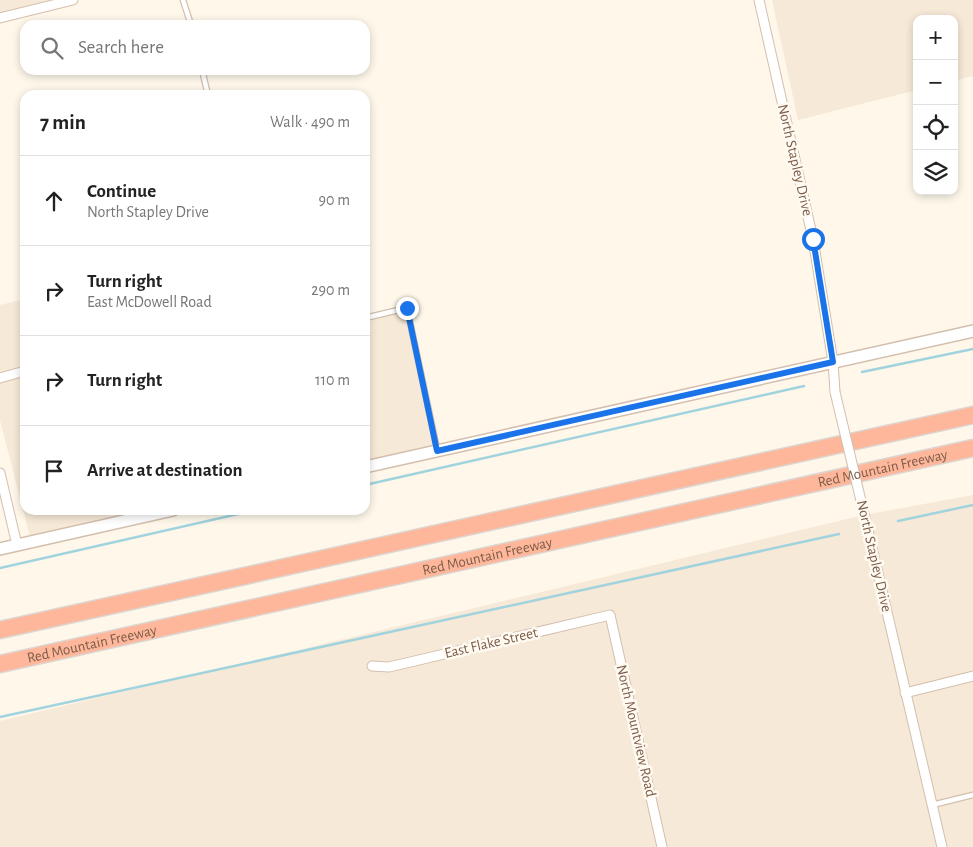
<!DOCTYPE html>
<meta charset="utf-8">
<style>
body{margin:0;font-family:"Alegreya Sans",sans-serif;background:#f6f6f6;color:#222}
.controls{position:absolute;right:15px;top:15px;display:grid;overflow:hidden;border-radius:10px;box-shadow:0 2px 8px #0003}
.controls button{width:45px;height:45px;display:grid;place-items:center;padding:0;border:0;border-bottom:1px solid #e0e0e0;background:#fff;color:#222;font:25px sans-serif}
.stop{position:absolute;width:15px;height:15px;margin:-11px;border:4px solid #1a73e8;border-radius:50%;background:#fff}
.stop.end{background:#1a73e8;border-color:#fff;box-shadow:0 1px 5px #0008}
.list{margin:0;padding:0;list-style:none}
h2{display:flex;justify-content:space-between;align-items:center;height:65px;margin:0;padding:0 20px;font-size:21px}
h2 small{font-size:16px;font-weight:400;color:#767676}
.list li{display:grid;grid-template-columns:32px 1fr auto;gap:15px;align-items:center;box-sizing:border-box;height:90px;padding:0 20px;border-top:1px solid #e0e0e0}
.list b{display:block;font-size:19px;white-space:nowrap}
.list p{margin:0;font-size:16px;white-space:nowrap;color:#767676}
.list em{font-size:16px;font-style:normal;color:#767676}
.icon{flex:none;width:28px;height:28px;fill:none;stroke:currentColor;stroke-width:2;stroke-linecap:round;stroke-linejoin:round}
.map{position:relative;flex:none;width:973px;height:847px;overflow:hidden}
.search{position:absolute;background:#fff;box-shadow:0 2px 8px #0003;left:20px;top:20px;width:350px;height:55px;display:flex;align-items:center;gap:12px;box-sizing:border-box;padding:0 18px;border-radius:15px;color:#767676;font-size:19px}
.panel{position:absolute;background:#fff;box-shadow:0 2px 8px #0003;left:20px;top:90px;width:350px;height:425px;border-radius:15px}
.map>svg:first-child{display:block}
.residential{fill:#f7e9d7}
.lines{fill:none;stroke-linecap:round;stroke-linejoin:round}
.stream{stroke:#a0d3de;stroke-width:2.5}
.service-casing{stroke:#d3bfad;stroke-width:7}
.minor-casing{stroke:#d3bfad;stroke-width:11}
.tertiary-casing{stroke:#d3bfad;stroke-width:14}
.motorway-casing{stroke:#ddd5d0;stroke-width:19}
.service{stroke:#fff;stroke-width:4.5}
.minor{stroke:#fff;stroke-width:9}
.tertiary{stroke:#fff;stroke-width:11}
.motorway{stroke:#feb79b;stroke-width:16}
.minor-bridge-casing{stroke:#d3bfad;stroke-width:11;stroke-linecap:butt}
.minor-bridge{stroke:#fff;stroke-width:9}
.route{stroke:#1a73e8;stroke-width:6}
.labels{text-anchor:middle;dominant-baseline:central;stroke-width:5;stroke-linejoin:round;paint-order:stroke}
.street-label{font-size:15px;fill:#7d5d49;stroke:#fffaf2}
</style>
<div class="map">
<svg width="973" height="847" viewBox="0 0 973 847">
<rect width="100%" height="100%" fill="#fef7ea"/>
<g class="residential">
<path d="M0 0H52L0 13Z"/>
<path d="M772 0H973V76L954 81V19H917V90L798 120Z"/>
<path d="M25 299V510H149L30 537 0 420V305Z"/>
<path d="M393 311 403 312 407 317 433 445 365 461V319Z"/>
<path d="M973 495V847H0V721L864 515Z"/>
</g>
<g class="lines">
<g class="stream">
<path d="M862 372 973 349"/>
<path d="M365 485 804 386"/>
<path d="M898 521 973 505"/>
<path d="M0 568 256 510"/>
<path d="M0 717 839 534"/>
</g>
<defs>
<g id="service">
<path d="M183 0 191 25"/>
<path d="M202 70 208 95"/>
<path d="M365 318 407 308 437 449"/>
<path d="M932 805 973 795"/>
</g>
<g id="minor">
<path d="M759 0 813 239 833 362 835 392"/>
<path d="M0 18 73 0"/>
<path d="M0 378 25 371"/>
<path d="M0 473 17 545"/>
<path d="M862 505 942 847"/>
<path d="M372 666 389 667 610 615 662 847"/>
<path d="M905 693 973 676"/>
</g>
<g id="tertiary">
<path d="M365 467 973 331"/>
<path d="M0 549 173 510"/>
</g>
<g id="motorway">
<path d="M0 630 973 415"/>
<path id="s1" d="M0 664 973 448"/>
</g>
</defs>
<use href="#service" class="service-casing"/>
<use href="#minor" class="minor-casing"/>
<use href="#tertiary" class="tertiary-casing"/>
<use href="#motorway" class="motorway-casing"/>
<use href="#service" class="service"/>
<use href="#minor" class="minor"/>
<use href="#tertiary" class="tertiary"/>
<use href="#motorway" class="motorway"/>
<defs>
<path id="minor-bridge" d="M835 392 862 505"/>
</defs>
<use href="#minor-bridge" class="minor-bridge-casing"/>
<use href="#minor-bridge" class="minor-bridge"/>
</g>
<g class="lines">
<path class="route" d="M407 308 437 451 833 362 813 239"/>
</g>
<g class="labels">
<g class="street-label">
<text transform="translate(795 160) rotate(77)">North Stapley Drive</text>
<text stroke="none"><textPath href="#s1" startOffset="904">Red Mountain Freeway</textPath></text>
<text stroke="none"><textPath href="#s1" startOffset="499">Red Mountain Freeway</textPath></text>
<text transform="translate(874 556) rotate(77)">North Stapley Drive</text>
<text transform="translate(491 643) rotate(-13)">East Flake Street</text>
<text stroke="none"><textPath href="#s1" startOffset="94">Red Mountain Freeway</textPath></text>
<text transform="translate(636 731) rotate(77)">North Mountview Road</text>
</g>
</g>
</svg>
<div class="controls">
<button>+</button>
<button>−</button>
<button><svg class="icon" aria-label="locate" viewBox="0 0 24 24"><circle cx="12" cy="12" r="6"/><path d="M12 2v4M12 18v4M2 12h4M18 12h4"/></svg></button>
<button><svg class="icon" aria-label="layers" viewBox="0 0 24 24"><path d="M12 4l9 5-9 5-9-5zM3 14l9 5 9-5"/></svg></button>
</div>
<div class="stop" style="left:813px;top:239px"></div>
<div class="stop end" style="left:407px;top:308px"></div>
<div class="search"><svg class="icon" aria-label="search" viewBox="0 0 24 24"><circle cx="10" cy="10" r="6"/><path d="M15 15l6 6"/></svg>Search here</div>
<section class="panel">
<h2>7 min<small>Walk · 490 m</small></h2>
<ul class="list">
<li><svg class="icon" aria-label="ahead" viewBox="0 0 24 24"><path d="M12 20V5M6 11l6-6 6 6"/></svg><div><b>Continue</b><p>North Stapley Drive</p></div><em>90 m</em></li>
<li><svg class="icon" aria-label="right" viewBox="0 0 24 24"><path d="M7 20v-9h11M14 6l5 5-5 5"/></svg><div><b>Turn right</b><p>East McDowell Road</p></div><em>290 m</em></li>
<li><svg class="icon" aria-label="right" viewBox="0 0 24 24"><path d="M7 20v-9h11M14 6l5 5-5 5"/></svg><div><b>Turn right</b></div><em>110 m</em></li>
<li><svg class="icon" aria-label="arrive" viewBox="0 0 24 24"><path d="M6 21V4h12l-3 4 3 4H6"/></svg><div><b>Arrive at destination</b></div></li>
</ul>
</section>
</div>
